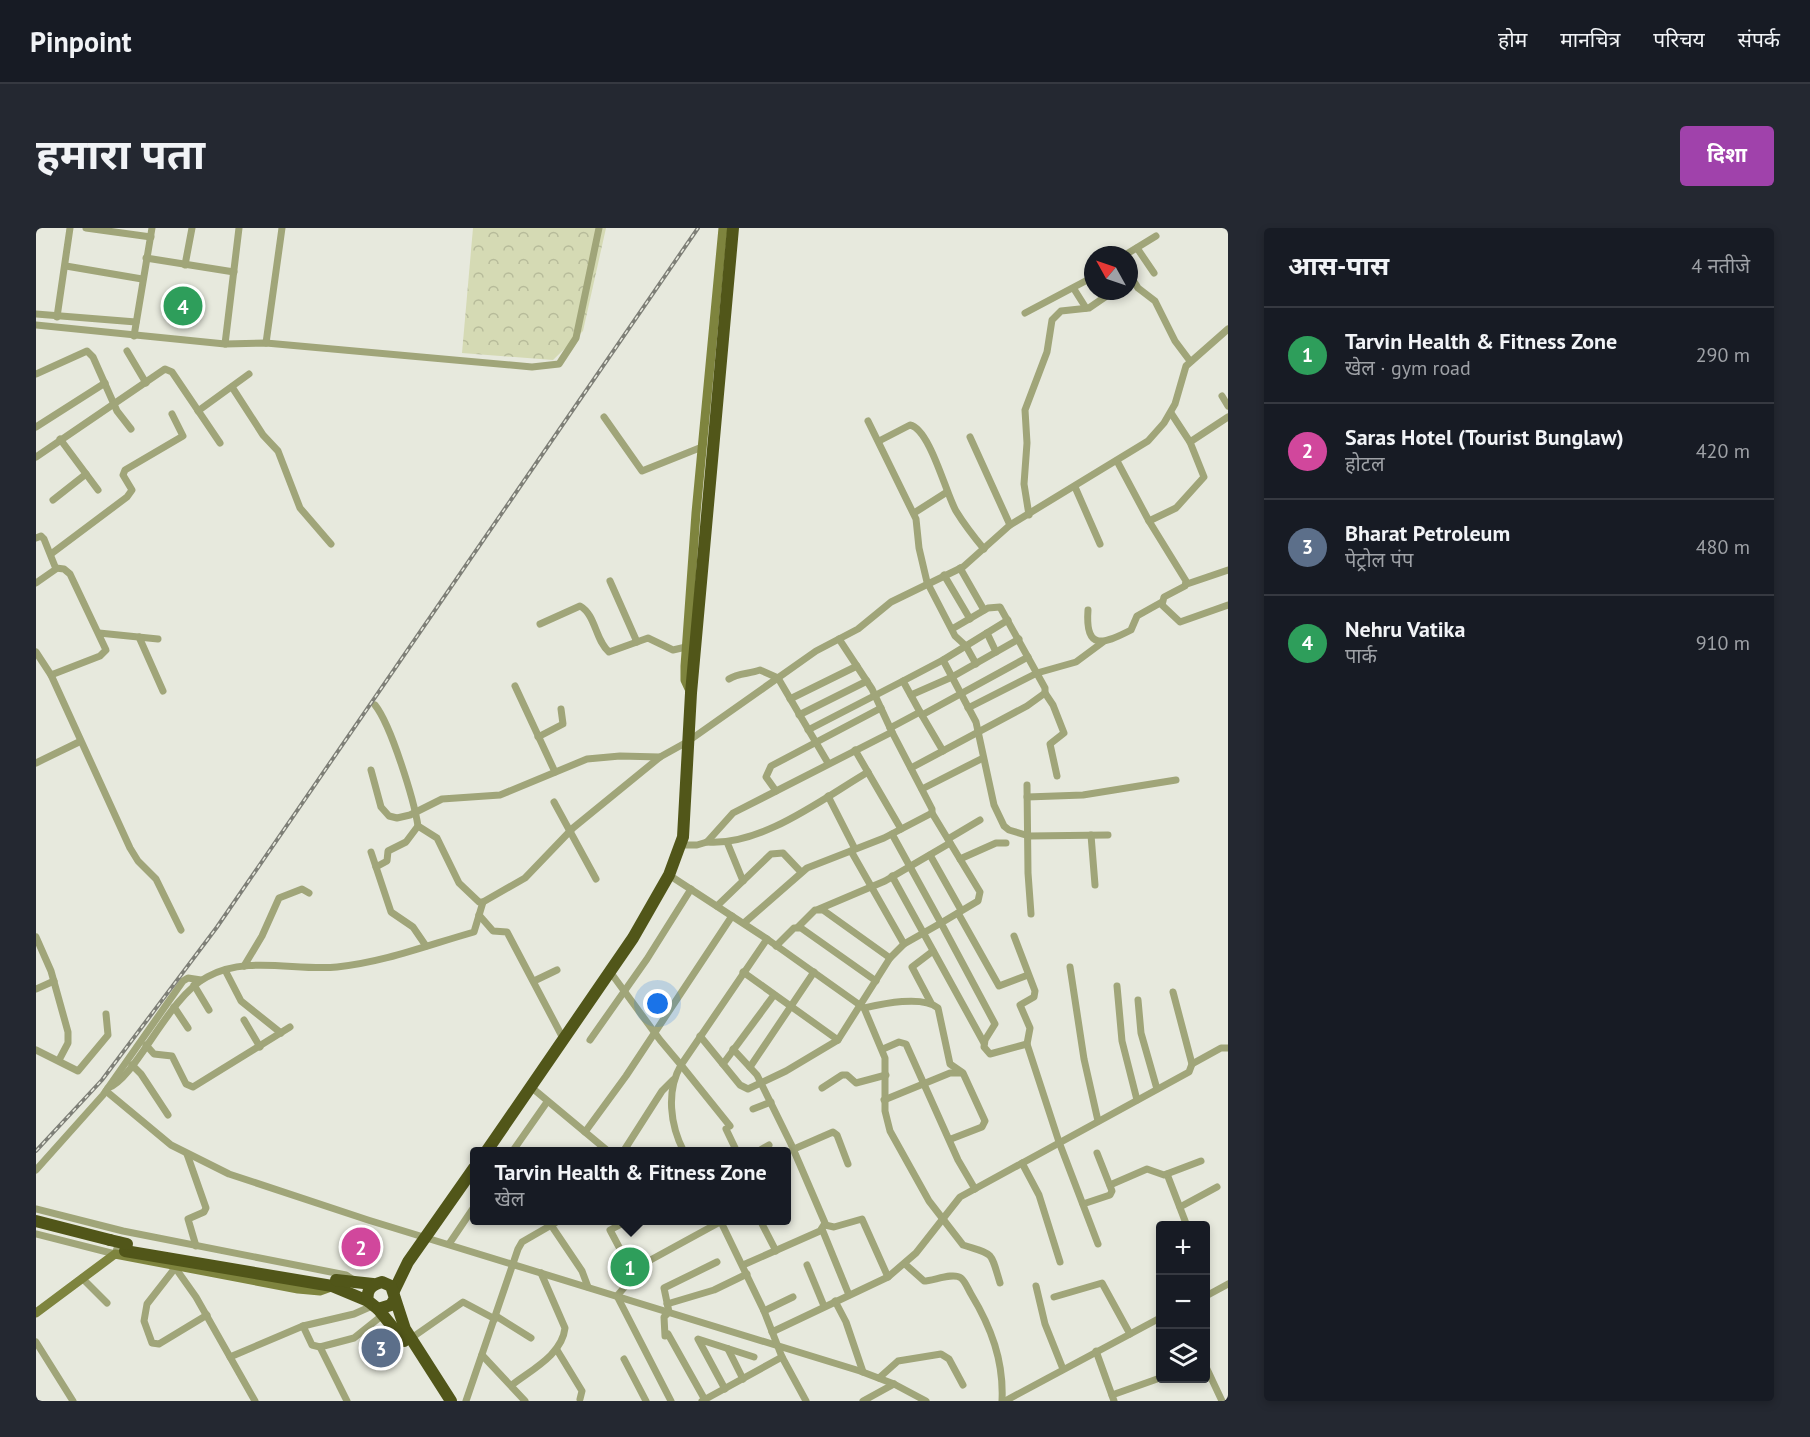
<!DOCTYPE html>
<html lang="hi">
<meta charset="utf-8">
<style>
body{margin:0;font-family:"PT Sans","Noto Sans Devanagari",sans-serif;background:#242831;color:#f1f3f6}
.controls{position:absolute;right:18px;bottom:18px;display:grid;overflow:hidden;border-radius:6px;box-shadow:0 3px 9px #0003}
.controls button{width:54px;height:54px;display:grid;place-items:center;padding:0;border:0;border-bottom:2px solid #363941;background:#171b24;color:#f1f3f6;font:30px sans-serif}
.compass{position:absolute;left:1048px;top:18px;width:54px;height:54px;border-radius:50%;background:#171b24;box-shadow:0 3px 9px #0003;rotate:310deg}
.you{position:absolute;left:622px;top:776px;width:21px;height:21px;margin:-15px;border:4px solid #fff;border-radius:50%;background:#1a73e8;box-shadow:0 0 0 9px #1a73e833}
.badge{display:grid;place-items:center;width:39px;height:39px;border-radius:50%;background:#a042ab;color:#fff;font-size:20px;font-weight:700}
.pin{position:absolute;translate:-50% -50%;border:3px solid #fff;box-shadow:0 2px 6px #0006}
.popup{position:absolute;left:434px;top:919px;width:321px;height:78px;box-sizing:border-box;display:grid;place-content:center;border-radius:6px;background:#171b24;filter:drop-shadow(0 2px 4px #0005);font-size:20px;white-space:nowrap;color:#9ea1a6}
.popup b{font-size:22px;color:#f1f3f6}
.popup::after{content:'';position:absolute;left:50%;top:100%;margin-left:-12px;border:12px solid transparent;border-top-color:#171b24}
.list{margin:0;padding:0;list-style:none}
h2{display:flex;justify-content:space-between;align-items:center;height:78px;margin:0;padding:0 24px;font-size:26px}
h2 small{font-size:20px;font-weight:400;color:#9ea1a6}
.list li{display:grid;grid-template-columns:39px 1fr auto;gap:18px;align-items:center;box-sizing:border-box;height:96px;padding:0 24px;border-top:2px solid #363941}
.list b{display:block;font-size:22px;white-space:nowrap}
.list p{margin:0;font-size:20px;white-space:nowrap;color:#9ea1a6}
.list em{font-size:20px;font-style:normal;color:#9ea1a6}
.icon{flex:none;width:33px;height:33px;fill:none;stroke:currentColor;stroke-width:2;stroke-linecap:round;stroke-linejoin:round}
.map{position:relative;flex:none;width:1192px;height:1173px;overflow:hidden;border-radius:6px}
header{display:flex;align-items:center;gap:36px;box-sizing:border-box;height:84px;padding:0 30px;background:#171b24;border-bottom:2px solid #363941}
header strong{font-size:28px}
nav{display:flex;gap:33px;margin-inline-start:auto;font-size:21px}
.intro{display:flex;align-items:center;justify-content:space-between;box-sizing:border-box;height:144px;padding:0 36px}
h1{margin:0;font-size:42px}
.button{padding:15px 27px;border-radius:6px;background:#a042ab;color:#fff;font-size:21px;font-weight:700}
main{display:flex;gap:36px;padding:0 36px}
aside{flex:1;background:#171b24;border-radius:6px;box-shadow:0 3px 9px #0003}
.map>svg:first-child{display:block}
.park{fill:url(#park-crowns)}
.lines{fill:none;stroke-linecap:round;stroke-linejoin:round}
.street{stroke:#a0a579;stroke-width:7}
.secondary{stroke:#7e843e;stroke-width:9}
.highway{stroke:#515619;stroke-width:12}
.rail-casing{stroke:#7e7f77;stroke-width:4}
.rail{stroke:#e7e9dd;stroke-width:1.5;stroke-dasharray:4.5;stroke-linecap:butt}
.highway-bridge{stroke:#515619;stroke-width:12}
</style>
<header>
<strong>Pinpoint</strong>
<nav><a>होम</a><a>मानचित्र</a><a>परिचय</a><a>संपर्क</a></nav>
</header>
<div class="intro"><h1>हमारा पता</h1><a class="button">दिशा</a></div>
<main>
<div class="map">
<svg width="1192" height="1173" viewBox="0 0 1192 1173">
<defs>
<pattern id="park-crowns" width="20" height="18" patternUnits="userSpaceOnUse" patternTransform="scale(1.5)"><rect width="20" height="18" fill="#d5dab4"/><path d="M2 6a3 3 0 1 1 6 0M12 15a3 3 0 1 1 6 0" fill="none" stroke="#b7bb9a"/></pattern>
</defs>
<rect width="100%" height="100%" fill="#e7e9dd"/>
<path class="park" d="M437 0H570L547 103 517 132 426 125Z"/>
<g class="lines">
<g class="street">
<path d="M50 0 115 9"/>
<path d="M1101 20 1118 45"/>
<path d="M1089 27 1120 8"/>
<path d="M110 30 198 44"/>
<path d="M149 37 156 0"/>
<path d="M30 38 106 51"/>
<path d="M1093 46 1102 60 1119 73 1139 113 1154 133"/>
<path d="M1038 61 1050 80"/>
<path d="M989 85 1057 49"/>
<path d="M0 86 100 94"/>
<path d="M21 89 34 0"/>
<path d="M0 97 189 116 230 115 496 139 523 136 540 110 563 0"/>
<path d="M98 108 116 0"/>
<path d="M230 115 246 0"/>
<path d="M189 116 203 0"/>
<path d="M91 123 110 155"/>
<path d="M0 146 51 123 57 129 81 183 95 201"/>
<path d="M196 159 227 207 242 223 264 280 295 316"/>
<path d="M1186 168 1192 178"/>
<path d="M162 183 213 146"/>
<path d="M568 189 606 243 666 219"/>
<path d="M832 193 880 291 883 320 891 354 919 408 930 418 940 436"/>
<path d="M0 199 69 155"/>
<path d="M934 209 974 297"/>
<path d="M24 211 62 262"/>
<path d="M843 213 874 197C894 201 910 266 920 283 928 296 938 309 948 321"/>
<path d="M1154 214 1192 189"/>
<path d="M0 229 129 141 136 144 184 215"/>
<path d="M1081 233 1113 293 1150 353 1149 358 1128 369 1126 377 1144 394 1192 377"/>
<path d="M1039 259 1064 316"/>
<path d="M17 272 50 246"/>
<path d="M878 285 911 264"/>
<path d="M993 287 988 256 991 215 989 182 1011 124 1016 92 1025 83 1053 80 1069 69"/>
<path d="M1113 293 1140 280 1168 249 1154 214 1135 185"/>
<path d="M0 310 5 308 8 311 20 341 0 355"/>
<path d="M15 326 91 269 96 262 87 247 89 242 147 208 136 186"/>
<path d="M924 340 948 382"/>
<path d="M908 347 934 391"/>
<path d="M574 353 601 414"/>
<path d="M1151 356 1192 342"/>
<path d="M1052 382C1049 422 1066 417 1095 402L1101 388 1126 374"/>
<path d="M504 396 544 378C560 387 559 412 573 424L612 410 637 422 650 419"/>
<path d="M63 405 122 411"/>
<path d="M951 405 960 424"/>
<path d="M103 409 127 463"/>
<path d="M0 424 15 447 94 620 102 633 120 651 145 702"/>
<path d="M907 432 940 494 958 577 968 598 973 602 993 608 1072 607"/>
<path d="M15 447 64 428 70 422 34 346 28 341 20 340"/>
<path d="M693 451C702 445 713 446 724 442L742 450 792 535"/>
<path d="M479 458 519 544"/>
<path d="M1009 465 1017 477 1028 505 1014 516 1021 548"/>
<path d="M875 467 916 449 983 411"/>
<path d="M754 471 821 438"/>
<path d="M339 477C355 497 378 572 382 598L401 610 423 655 443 674H447L489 650 537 600 624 529 651 514 780 423 822 401 855 374 927 339 974 297 1112 213 1128 195 1139 176 1150 138 1192 101"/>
<path d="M932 480 1001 445 1040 434 1067 414"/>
<path d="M884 484 867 453 907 432 972 392"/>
<path d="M763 487 831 453"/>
<path d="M886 487 992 429"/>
<path d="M854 500 884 484 907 523"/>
<path d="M772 502 867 453"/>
<path d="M502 509 527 496 525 481"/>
<path d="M819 522 865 601"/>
<path d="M0 535 43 514"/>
<path d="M875 540 991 478 1009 465V460L964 379 952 380 916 401"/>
<path d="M335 542 345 579 353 588 361 590 374 587 406 571 464 567 551 531 584 528 624 529"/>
<path d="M991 557 992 645 995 686"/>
<path d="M886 561 947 530"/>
<path d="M740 563 730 549 735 538 845 480"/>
<path d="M792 568 819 621"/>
<path d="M991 569 1047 567 1140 552"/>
<path d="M518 574 560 651"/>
<path d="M896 585 944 664 942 673 905 695 959 796 949 812 948 819 954 826 991 816"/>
<path d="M1055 607 1059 657"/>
<path d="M912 611 944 592"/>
<path d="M671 614C726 618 786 571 832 544"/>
<path d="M691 614 707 653"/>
<path d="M645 617H661L671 614 697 585 856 504 836 461 803 411"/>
<path d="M815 623 868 716"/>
<path d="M335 624 355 684 377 699 390 718"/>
<path d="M894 627 925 682"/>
<path d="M924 631 960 615H970"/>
<path d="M340 639 351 633 352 623 370 614 382 598"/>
<path d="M633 647 731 711 645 837 694 898"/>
<path d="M856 648 948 815"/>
<path d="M681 678 735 626 747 625 765 644"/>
<path d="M783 681 849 653 914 615"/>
<path d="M922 685 963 758 992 747"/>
<path d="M443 687 457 703 471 704 528 812"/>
<path d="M708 695 771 640 848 610 896 585V581L856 504"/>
<path d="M762 699 779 682H787L854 730"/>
<path d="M978 708 999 763 998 769 984 777 994 800 991 816 1023 914 1062 1016"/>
<path d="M0 709 15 743 32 804V815L23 832"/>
<path d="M731 711 828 780 849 830V883L854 903 893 973 927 1017C958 1027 954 1022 964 1055"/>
<path d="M740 718 758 700H765L840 753"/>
<path d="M208 738 226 708 243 670 266 661 273 665"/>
<path d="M1034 739 1048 831 1062 893"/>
<path d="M189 742 205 773 245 805"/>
<path d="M707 744 802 812"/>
<path d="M575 745 624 812 645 837C630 863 634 897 648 924"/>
<path d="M498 753 521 742"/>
<path d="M158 757 173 782"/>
<path d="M1081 758 1086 813 1101 872"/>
<path d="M0 761 18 753"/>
<path d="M1102 772 1105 805 1121 861"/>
<path d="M895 775 876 739 897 723"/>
<path d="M138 779 152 800"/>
<path d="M828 780C846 776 886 767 902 780L914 836 927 845 949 893 946 899 915 911"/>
<path d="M208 792 224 819"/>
<path d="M664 808 704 857 712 861 750 843 802 812 854 730 868 716 905 695 856 606"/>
<path d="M554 812 611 731 655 661"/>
<path d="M110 817 118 826 136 828 150 856 157 859 254 799"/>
<path d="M697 821 721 847 755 916 789 995 784 1003 707 1037"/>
<path d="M847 821 863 814 870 816 922 932 939 961"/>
<path d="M0 822 42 843 72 807 70 786"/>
<path d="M687 836 738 767"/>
<path d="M1156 836 1185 820H1192"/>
<path d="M96 837 105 846 132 887"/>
<path d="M714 839 778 744"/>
<path d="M495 859 573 924"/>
<path d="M72 860C100 850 132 769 171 749 211 727 259 743 301 739 349 734 392 717 438 704L447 674"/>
<path d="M786 860 806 847H811L820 855 850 847"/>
<path d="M70 863 135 917 193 946 332 992 824 1143 858 1156 890 1173"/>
<path d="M848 872 914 845H926"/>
<path d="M717 881 735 874"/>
<path d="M690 901 701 924"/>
<path d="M549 904 590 848 696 688"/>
<path d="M758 921 797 904 801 907 812 936"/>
<path d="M476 924 511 874"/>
<path d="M587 924 626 863 637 852"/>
<path d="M721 924 733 917"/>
<path d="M151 926 170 980 168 984 152 991 160 1018"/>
<path d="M986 935 1003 967 1024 1034"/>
<path d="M0 942 67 867 147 753 152 750 165 752"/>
<path d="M1131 946 1151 998"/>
<path d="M1074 957 1111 941 1128 947 1165 933"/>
<path d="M1047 976 1074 967 1076 963 1061 925"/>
<path d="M1144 979 1181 959"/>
<path d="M0 981 87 1003 310 1047 316 1051"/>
<path d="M684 992 728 1083 746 1129 770 1173"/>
<path d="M724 992 740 1023"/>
<path d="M515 997 546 1043 552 1059"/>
<path d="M789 997 798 999 826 991 852 1049"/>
<path d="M786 1001 813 1067"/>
<path d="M0 1006 79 1026 84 1012"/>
<path d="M413 1016 438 979"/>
<path d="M592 1036 574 1002 593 992"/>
<path d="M869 1036 888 1053C897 1053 917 1044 925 1050 929 1053 932 1061 935 1066 955 1099 968 1133 966 1173"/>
<path d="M771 1037 788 1078"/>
<path d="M138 1038 160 1069 219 1173"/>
<path d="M139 1040 111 1076 108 1093 116 1115 123 1116 171 1087"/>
<path d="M46 1050 71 1075"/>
<path d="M1000 1058 1009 1096 1027 1141"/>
<path d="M1170 1068 1192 1056"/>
<path d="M1018 1069 1066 1055 1094 1106"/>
<path d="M799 1073 810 1094 827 1144"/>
<path d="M631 1076 678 1062 711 1046"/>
<path d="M728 1083 757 1069"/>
<path d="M460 1088 495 1110"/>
<path d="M267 1098 276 1117 284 1119 318 1110 348 1086"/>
<path d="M736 1104 852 1049 880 1025 924 969 1153 844 1156 836 1137 764"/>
<path d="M632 1106 669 1172"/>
<path d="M629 1108 628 1089 633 1084 628 1060 681 1034"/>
<path d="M374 1111 427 1074 459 1091"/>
<path d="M0 1114 37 1173"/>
<path d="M284 1119 311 1173"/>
<path d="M692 1121 707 1151"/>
<path d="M521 1122 546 1163 544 1171"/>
<path d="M1060 1123 1078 1173"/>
<path d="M446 1127 489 1173"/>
<path d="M194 1129 267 1098 318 1086 336 1078"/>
<path d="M588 1131 610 1173"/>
<path d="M1170 1139 1186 1173"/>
<path d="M843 1150 862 1133 905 1126 913 1131 927 1157"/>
<path d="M476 1157C495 1142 526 1127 529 1100L505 1045"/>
<path d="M689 1161 662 1111 718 1129"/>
<path d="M1076 1167 1124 1150"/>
<path d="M430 1173 482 1021 486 1014 524 992"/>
<path d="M635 1173 581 1068 609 1035 684 994"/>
<path d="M666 1173 746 1129"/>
<path d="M827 1173 858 1156"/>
<path d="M969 1173 1124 1090"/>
</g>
<g class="secondary">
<path d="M655 465 649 452V438L660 285 687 0"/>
<path d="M0 1085 79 1026 262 1061 284 1063 295 1059"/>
</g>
<g class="highway">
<path d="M450 924 597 710 633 647 647 609 655 465 697 0"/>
<path d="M0 993 74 1012"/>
<path d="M89 1023 296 1058 332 1073"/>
<path d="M300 1052 337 1056"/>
<path d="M358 1063 372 1034 438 940"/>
<path d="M359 1070 355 1077 342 1081 332 1073C330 1062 335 1057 346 1054L355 1058 369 1101 415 1173"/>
<path d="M342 1081 368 1113"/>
</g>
<defs>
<path id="rail" d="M0 923 66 852 181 699 662 0"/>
</defs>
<use href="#rail" class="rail-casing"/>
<use href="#rail" class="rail"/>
<path class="highway-bridge" d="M74 1012 91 1016"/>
</g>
</svg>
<div class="controls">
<button>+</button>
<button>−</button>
<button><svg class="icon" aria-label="layers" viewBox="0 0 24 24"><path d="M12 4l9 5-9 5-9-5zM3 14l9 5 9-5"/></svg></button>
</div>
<svg class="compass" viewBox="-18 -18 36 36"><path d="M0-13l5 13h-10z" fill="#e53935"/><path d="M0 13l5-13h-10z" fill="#9ea1a6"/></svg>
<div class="you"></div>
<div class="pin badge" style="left:594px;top:1039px;background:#2e9e5b">1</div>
<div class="popup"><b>Tarvin Health &amp; Fitness Zone</b>खेल</div>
<div class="pin badge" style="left:325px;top:1019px;background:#d1479c">2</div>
<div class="pin badge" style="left:345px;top:1120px;background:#5c6f8a">3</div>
<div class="pin badge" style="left:147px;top:78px;background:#2e9e5b">4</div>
</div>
<aside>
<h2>आस-पास<small>4 नतीजे</small></h2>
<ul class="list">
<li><span class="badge" style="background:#2e9e5b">1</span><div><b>Tarvin Health &amp; Fitness Zone</b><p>खेल · gym road</p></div><em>290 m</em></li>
<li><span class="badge" style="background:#d1479c">2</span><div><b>Saras Hotel (Tourist Bunglaw)</b><p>होटल</p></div><em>420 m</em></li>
<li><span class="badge" style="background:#5c6f8a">3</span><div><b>Bharat Petroleum</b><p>पेट्रोल पंप</p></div><em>480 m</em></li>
<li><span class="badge" style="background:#2e9e5b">4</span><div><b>Nehru Vatika</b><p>पार्क</p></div><em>910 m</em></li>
</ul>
</aside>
</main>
